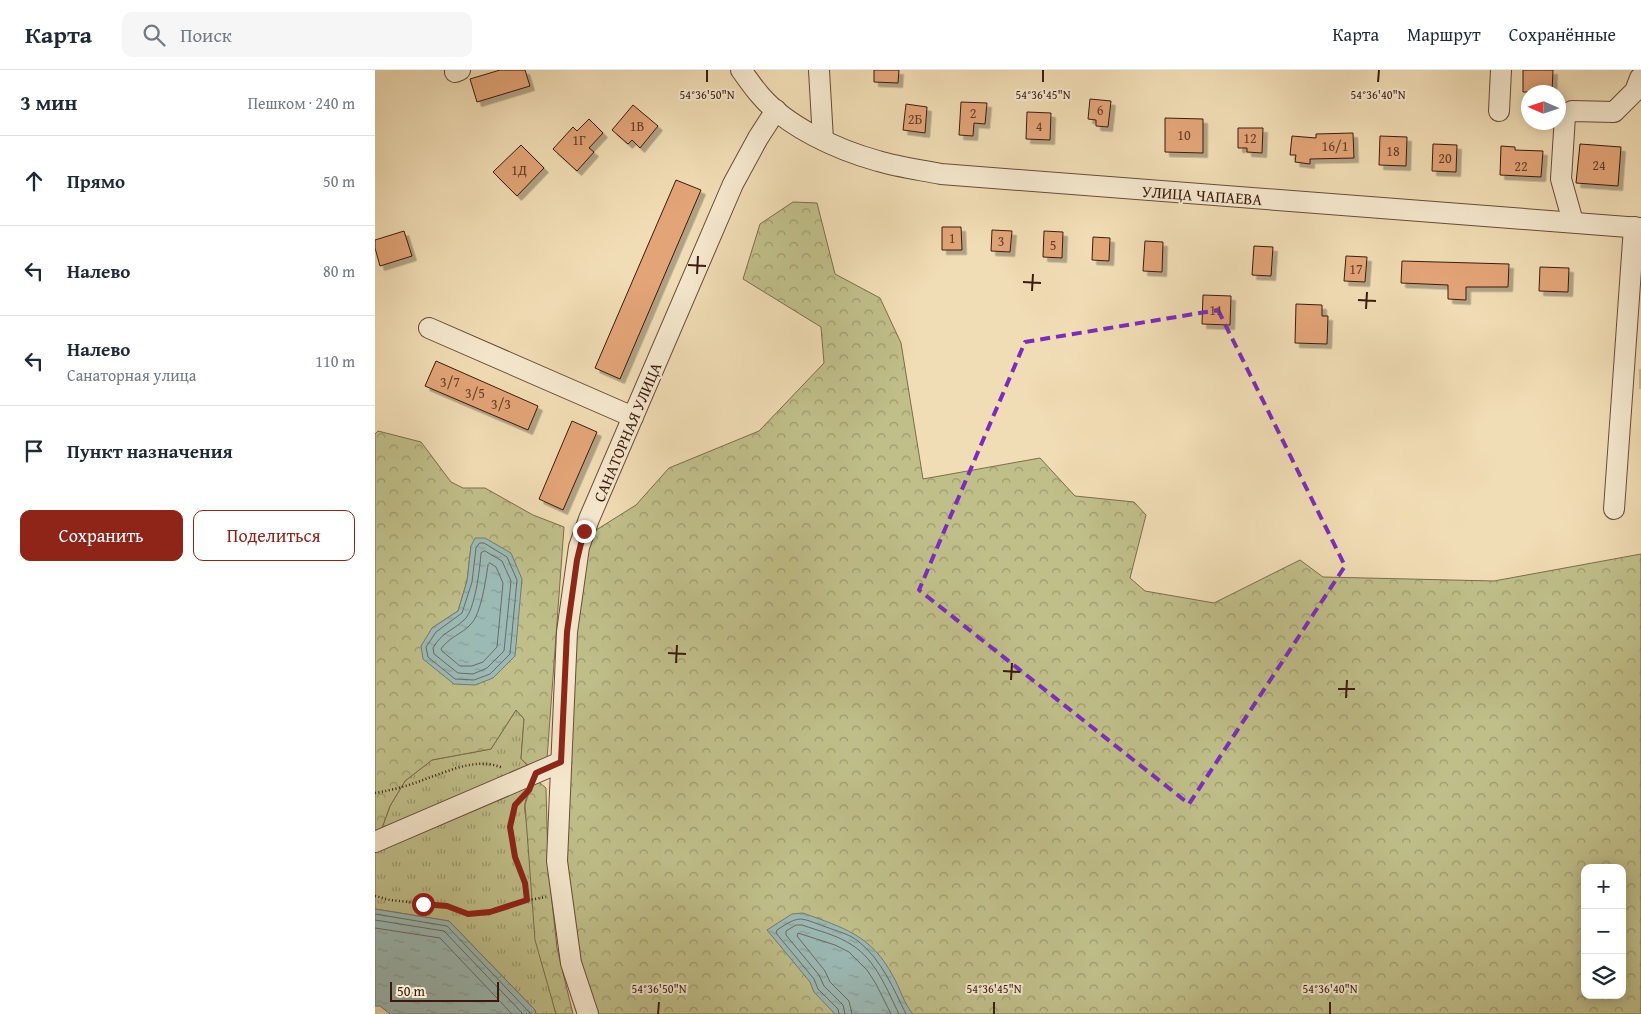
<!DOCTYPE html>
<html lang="ru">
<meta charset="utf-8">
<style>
body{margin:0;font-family:"Gentium Book Plus",serif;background:#f6f6f7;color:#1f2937}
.controls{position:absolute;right:15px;bottom:15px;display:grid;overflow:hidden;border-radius:10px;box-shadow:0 2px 12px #0003}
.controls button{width:45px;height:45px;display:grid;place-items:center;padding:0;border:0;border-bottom:1px solid #e0e1e3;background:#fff;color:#1f2937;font:25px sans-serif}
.compass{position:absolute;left:1146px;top:15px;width:45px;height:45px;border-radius:50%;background:#fff;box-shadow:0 2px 12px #0003;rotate:273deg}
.scale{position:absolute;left:15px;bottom:12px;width:109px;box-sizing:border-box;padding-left:5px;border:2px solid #3a1a0f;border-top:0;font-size:14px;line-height:18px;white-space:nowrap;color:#3a1a0f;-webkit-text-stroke:4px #f6e9cf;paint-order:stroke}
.stop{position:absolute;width:15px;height:15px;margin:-11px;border:4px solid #8f2418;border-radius:50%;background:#fff}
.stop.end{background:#8f2418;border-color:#fff;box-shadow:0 1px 5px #0008}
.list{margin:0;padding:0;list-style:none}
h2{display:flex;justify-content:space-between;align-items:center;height:65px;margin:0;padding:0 20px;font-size:21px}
h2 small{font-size:16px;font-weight:400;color:#747a83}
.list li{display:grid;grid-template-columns:32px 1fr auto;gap:15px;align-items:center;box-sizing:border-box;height:90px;padding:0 20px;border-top:1px solid #e0e1e3}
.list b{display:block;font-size:19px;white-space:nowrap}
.list p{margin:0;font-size:16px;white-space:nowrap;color:#747a83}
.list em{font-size:16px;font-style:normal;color:#747a83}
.actions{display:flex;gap:10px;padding:15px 20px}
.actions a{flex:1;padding:11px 0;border:1px solid #8f2418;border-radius:10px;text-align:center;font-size:18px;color:#8f2418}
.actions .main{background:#8f2418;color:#fff}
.icon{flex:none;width:28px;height:28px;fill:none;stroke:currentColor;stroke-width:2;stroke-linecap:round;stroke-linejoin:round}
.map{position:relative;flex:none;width:1266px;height:944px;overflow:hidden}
header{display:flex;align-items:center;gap:30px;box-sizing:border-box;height:70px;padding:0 25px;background:#fff;border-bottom:1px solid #e0e1e3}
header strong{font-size:24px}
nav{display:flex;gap:28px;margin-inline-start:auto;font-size:18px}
.search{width:350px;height:45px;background:#f6f6f7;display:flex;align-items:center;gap:12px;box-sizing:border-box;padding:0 18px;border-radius:10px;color:#747a83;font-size:19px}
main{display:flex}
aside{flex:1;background:#fff}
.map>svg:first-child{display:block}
.grass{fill:url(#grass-tufts);stroke:#7d6c4c}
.forest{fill:url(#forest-crowns);stroke:#7d6c4c;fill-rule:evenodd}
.water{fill:url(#water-ripples);stroke:#757a73}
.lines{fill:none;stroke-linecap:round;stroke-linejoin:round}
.shore{stroke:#6b6a62;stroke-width:1}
.building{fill:#e3a578;stroke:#3a1a0f;filter:url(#shadow)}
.minor-tunnel{stroke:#ccb694;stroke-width:20;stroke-dasharray:20 10;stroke-linecap:butt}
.minor-casing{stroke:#684b38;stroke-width:22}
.path{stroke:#3a1a0f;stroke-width:2.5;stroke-dasharray:1 2.5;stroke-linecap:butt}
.minor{stroke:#f6e9cf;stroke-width:20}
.route{stroke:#8f2418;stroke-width:6}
.marked{fill:none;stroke:#7b2cbf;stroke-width:4;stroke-dasharray:10 6;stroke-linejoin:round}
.ticks{fill:none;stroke:#3a1a0f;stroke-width:2}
.labels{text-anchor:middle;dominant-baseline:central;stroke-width:4;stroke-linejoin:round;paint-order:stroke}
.number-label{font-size:14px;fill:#643d29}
.street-label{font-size:16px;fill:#3a1a0f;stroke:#f6e9cf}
.ticks-label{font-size:12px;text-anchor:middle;fill:#3a1a0f;stroke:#f6e9cf;stroke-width:4;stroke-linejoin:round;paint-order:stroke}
</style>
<header>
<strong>Карта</strong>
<div class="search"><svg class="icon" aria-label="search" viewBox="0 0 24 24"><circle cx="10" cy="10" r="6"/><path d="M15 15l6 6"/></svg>Поиск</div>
<nav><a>Карта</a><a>Маршрут</a><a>Сохранённые</a></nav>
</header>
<main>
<aside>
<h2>3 мин<small>Пешком · 240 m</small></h2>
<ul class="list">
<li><svg class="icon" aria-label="ahead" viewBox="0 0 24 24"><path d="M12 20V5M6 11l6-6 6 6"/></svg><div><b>Прямо</b></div><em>50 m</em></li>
<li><svg class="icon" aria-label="left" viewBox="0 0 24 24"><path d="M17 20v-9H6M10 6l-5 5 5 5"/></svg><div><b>Налево</b></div><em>80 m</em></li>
<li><svg class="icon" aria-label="left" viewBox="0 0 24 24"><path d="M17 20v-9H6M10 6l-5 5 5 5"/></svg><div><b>Налево</b><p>Санаторная улица</p></div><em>110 m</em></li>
<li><svg class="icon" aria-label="arrive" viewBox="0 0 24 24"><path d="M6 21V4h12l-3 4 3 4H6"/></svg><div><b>Пункт назначения</b></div></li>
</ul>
<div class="actions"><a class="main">Сохранить</a><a>Поделиться</a></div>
</aside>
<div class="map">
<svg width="1266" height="944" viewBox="0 0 1266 944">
<defs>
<pattern id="grass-tufts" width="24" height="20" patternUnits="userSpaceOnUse" patternTransform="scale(1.25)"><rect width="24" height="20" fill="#c0bf8a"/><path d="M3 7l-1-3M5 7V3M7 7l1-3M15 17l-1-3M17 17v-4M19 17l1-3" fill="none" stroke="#9d9a6f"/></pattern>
<pattern id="forest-crowns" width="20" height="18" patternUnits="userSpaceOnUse" patternTransform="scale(1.25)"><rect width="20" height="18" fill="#c0bf8a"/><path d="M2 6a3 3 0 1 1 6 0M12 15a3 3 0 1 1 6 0" fill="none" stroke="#9d9a6f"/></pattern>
<pattern id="water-ripples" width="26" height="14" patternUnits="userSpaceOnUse" patternTransform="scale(1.25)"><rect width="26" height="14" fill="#9cbab5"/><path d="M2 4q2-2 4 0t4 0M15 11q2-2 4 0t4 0" fill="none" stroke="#879f9a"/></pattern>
<filter id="shadow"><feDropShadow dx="4.5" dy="4.5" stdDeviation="0" flood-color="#0004"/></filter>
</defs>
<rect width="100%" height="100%" fill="#f1ddb5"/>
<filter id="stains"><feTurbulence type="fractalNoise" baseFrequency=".004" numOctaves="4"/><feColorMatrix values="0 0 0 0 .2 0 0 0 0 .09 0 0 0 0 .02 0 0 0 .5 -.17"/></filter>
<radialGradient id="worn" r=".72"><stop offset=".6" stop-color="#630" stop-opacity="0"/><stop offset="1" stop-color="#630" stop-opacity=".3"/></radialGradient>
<path class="grass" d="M141 640 149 649 146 689C164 705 154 714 150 733 149 738 150 743 151 748 157 814 165 881 181 944H161L160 940 74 851 0 839V762L7 758 15 736 30 711 57 690 116 679Z"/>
<g class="forest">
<path d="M418 132 442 133 460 204 505 228 526 273 548 409 665 388 700 426 759 432 771 445 755 508 770 521 839 533 925 490 948 507 1119 511 1266 484V944H222L205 892 191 789 200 565 210 467 261 435 294 398 384 361 449 293 446 257 368 209 385 154ZM1210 798H1247V925H1210Z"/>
<path d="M3 361 46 372 76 412 88 418H110L158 445 189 457 172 689 153 695 146 689 149 649 141 640 116 679 57 690 30 711 15 736 7 758 0 762V364ZM96 476 100 615 57 558 83 541 92 511Z"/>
<path d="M157 712 165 713 171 718 173 794 182 878 198 944H181L160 870 150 735Z"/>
</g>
<g class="water">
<path d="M100 468H110L136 483 147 509 140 586 118 608 100 615 79 614 48 589 46 576 57 558 83 541 92 511 96 476Z"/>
<path d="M0 839 74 851 160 940 161 944H15L5 936H0Z"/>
<path d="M428 843C469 858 496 865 518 906 525 918 529 934 538 944H460L439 922 435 912 392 860 417 844Z"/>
</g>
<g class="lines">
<g class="shore">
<path d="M105 473H109L132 487 142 510 135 584 115 604 99 610 80 609 53 587 51 577 61 562 87 543 97 512 101 478Z"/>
<path d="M110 481 127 491 136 511 129 581 112 598 98 604 83 603 59 584 58 578C67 562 76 562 89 550 100 541 105 498 106 483Z"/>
<path d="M115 493 121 497 128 513 122 577 108 592 97 596H85L67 581 66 579C74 567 87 564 96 554 106 544 111 509 113 495Z"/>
<path d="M0 844 72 856 156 944"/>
<path d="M0 850 69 861 148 944"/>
<path d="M0 858 65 868 137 944"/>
<path d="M464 944 463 939 443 919 439 909 401 863 402 860C426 844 425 848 451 857 462 861 474 864 483 871 507 890 518 918 531 944"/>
<path d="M470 944 468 935 449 916 444 905 411 865V861L421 855H427C444 861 462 865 477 875 501 890 512 920 524 944"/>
<path d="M477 944 474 931 455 912 450 901 422 866 423 863 460 875 474 882 492 900 501 914 516 944"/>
</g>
</g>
<g class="building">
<path d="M125 0H150L155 16 102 32 95 9Z"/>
<path d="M499 0H524L523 13 499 12Z"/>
<path d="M1148 0H1178L1177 22H1148Z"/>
<path d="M715 29 736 31 733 57 721 56V50L713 49Z"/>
<path d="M586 32 612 33 610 54 599 53 598 66 584 65Z"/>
<path d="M531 34 552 37 550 63 528 60Z"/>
<path d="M258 35 283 56 265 78 257 70 253 74 237 60Z"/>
<path d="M652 42 676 43 675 70 651 69Z"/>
<path d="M790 48 828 49V83L790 82Z"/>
<path d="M214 49 228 63 214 78 219 82 202 101 178 79 198 57 202 61Z"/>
<path d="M863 58H888L887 83 872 82V78H863Z"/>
<path d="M978 63 979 88 935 89V94L920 92 921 85H915L917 66 941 68V64Z"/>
<path d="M1005 66 1032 67 1031 96 1004 95Z"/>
<path d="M1058 74 1082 75 1081 102 1057 101Z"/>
<path d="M1205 74 1246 77 1243 116 1201 113Z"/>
<path d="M146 75 169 98 142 126 118 102Z"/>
<path d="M1126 76 1140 77V80L1168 81 1166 107 1125 105Z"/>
<path d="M301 110 326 120 245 309 220 298Z"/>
<path d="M567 157H586L587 180H567Z"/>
<path d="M617 160 637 161 635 182 616 181Z"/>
<path d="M29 161 37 186 5 196 0 178V170Z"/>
<path d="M669 161 688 162 687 188 668 187Z"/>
<path d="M718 167 735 168 734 191 717 190Z"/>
<path d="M770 171 788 172 787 202 768 201Z"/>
<path d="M879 176 898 177 896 206 877 205Z"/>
<path d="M971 186 992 187 990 212 969 211Z"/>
<path d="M1027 191 1134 194 1133 217H1091V230L1073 229V215L1026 213Z"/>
<path d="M1165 197 1194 198 1193 222 1164 221Z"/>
<path d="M828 225 856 226 855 255 827 254Z"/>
<path d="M921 234 947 235V246H953L952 274 920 273Z"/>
<path d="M61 291 163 336 153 360 50 316Z"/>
<path d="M197 351 222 362 188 440 164 429Z"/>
</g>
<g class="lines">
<path class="minor-tunnel" d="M1264 309H1266"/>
<defs>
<g id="minor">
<path d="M366 0C372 8 378 17 385 25 412 57 463 80 503 91 523 97 546 100 566 104L1266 158"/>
<path d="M444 0 448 70"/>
<path d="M80 2 85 0"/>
<path d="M1124 41 1126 0"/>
<path d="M1198 152 1186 109 1190 46 1197 41 1239 42 1260 21 1265 8"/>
<path d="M54 258 258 347"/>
<path d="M1239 439 1259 157"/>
<path d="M0 772 186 692"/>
<path d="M213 944 196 893 182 791 192 562 204 477 214 449 358 114 383 68 401 40"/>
</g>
</defs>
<use href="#minor" class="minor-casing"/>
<g class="path">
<path d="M0 723C18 720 36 715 53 708 77 700 103 687 128 698"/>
<path d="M147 728C125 751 141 785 149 811 151 817 151 824 152 830"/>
<path d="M0 826 15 830 72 836 93 844 115 842 143 832 171 827"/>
</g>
<use href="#minor" class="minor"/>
</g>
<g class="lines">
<path class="route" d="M48 834 72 836 93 844 115 842 152 830 150 813 140 787 135 757 140 735 154 720 161 703 186 692 192 562 202 490 209 461"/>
</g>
<path class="marked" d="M843 240 970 496 814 734 544 520 650 272Z"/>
<path class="ticks" d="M332 12V0M668 12V0M1003 12 1004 0M313 195 331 196M322 204 323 186M648 212 666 213M657 221 658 204M983 230 1001 231M991 239 992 222M293 583 311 584M301 593 302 575M628 601 645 602M636 610 637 593M963 619H980M971 628 972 610M283 944 284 932M619 944V932M955 944V932"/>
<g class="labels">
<g class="number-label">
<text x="725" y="40">6</text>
<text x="598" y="43">2</text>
<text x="540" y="49">2Б</text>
<text x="262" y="56">1В</text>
<text x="664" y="56">4</text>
<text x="809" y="65">10</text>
<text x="875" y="68">12</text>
<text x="204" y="70">1Г</text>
<text x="960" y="76">16/1</text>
<text x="1018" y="81">18</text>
<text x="1070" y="88">20</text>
<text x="1224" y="95">24</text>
<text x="1146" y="96">22</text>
<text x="144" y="100">1Д</text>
<text x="577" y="168">1</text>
<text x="626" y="171">3</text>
<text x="678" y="175">5</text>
<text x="981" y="199">17</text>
<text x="841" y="240">11</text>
<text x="75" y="312">3/7</text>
<text x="100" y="323">3/5</text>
<text x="126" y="334">3/3</text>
</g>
<g class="street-label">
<text transform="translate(827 125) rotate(4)">УЛИЦА ЧАПАЕВА</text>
<text transform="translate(252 362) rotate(-67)">САНАТОРНАЯ УЛИЦА</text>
</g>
</g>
<g class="ticks-label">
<text x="332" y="29">54°36'50"N</text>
<text x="668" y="29">54°36'45"N</text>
<text x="1003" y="29">54°36'40"N</text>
<text x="284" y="923">54°36'50"N</text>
<text x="619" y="923">54°36'45"N</text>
<text x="955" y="923">54°36'40"N</text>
</g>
<rect width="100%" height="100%" filter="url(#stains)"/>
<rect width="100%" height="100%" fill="url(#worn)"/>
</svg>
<div class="controls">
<button>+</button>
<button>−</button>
<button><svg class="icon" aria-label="layers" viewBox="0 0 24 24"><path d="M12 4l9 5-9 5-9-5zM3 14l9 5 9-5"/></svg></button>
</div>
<svg class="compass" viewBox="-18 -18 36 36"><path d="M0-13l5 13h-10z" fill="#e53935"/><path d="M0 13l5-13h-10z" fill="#747a83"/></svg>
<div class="scale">50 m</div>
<div class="stop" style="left:48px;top:834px"></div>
<div class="stop end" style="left:209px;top:461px"></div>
</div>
</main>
